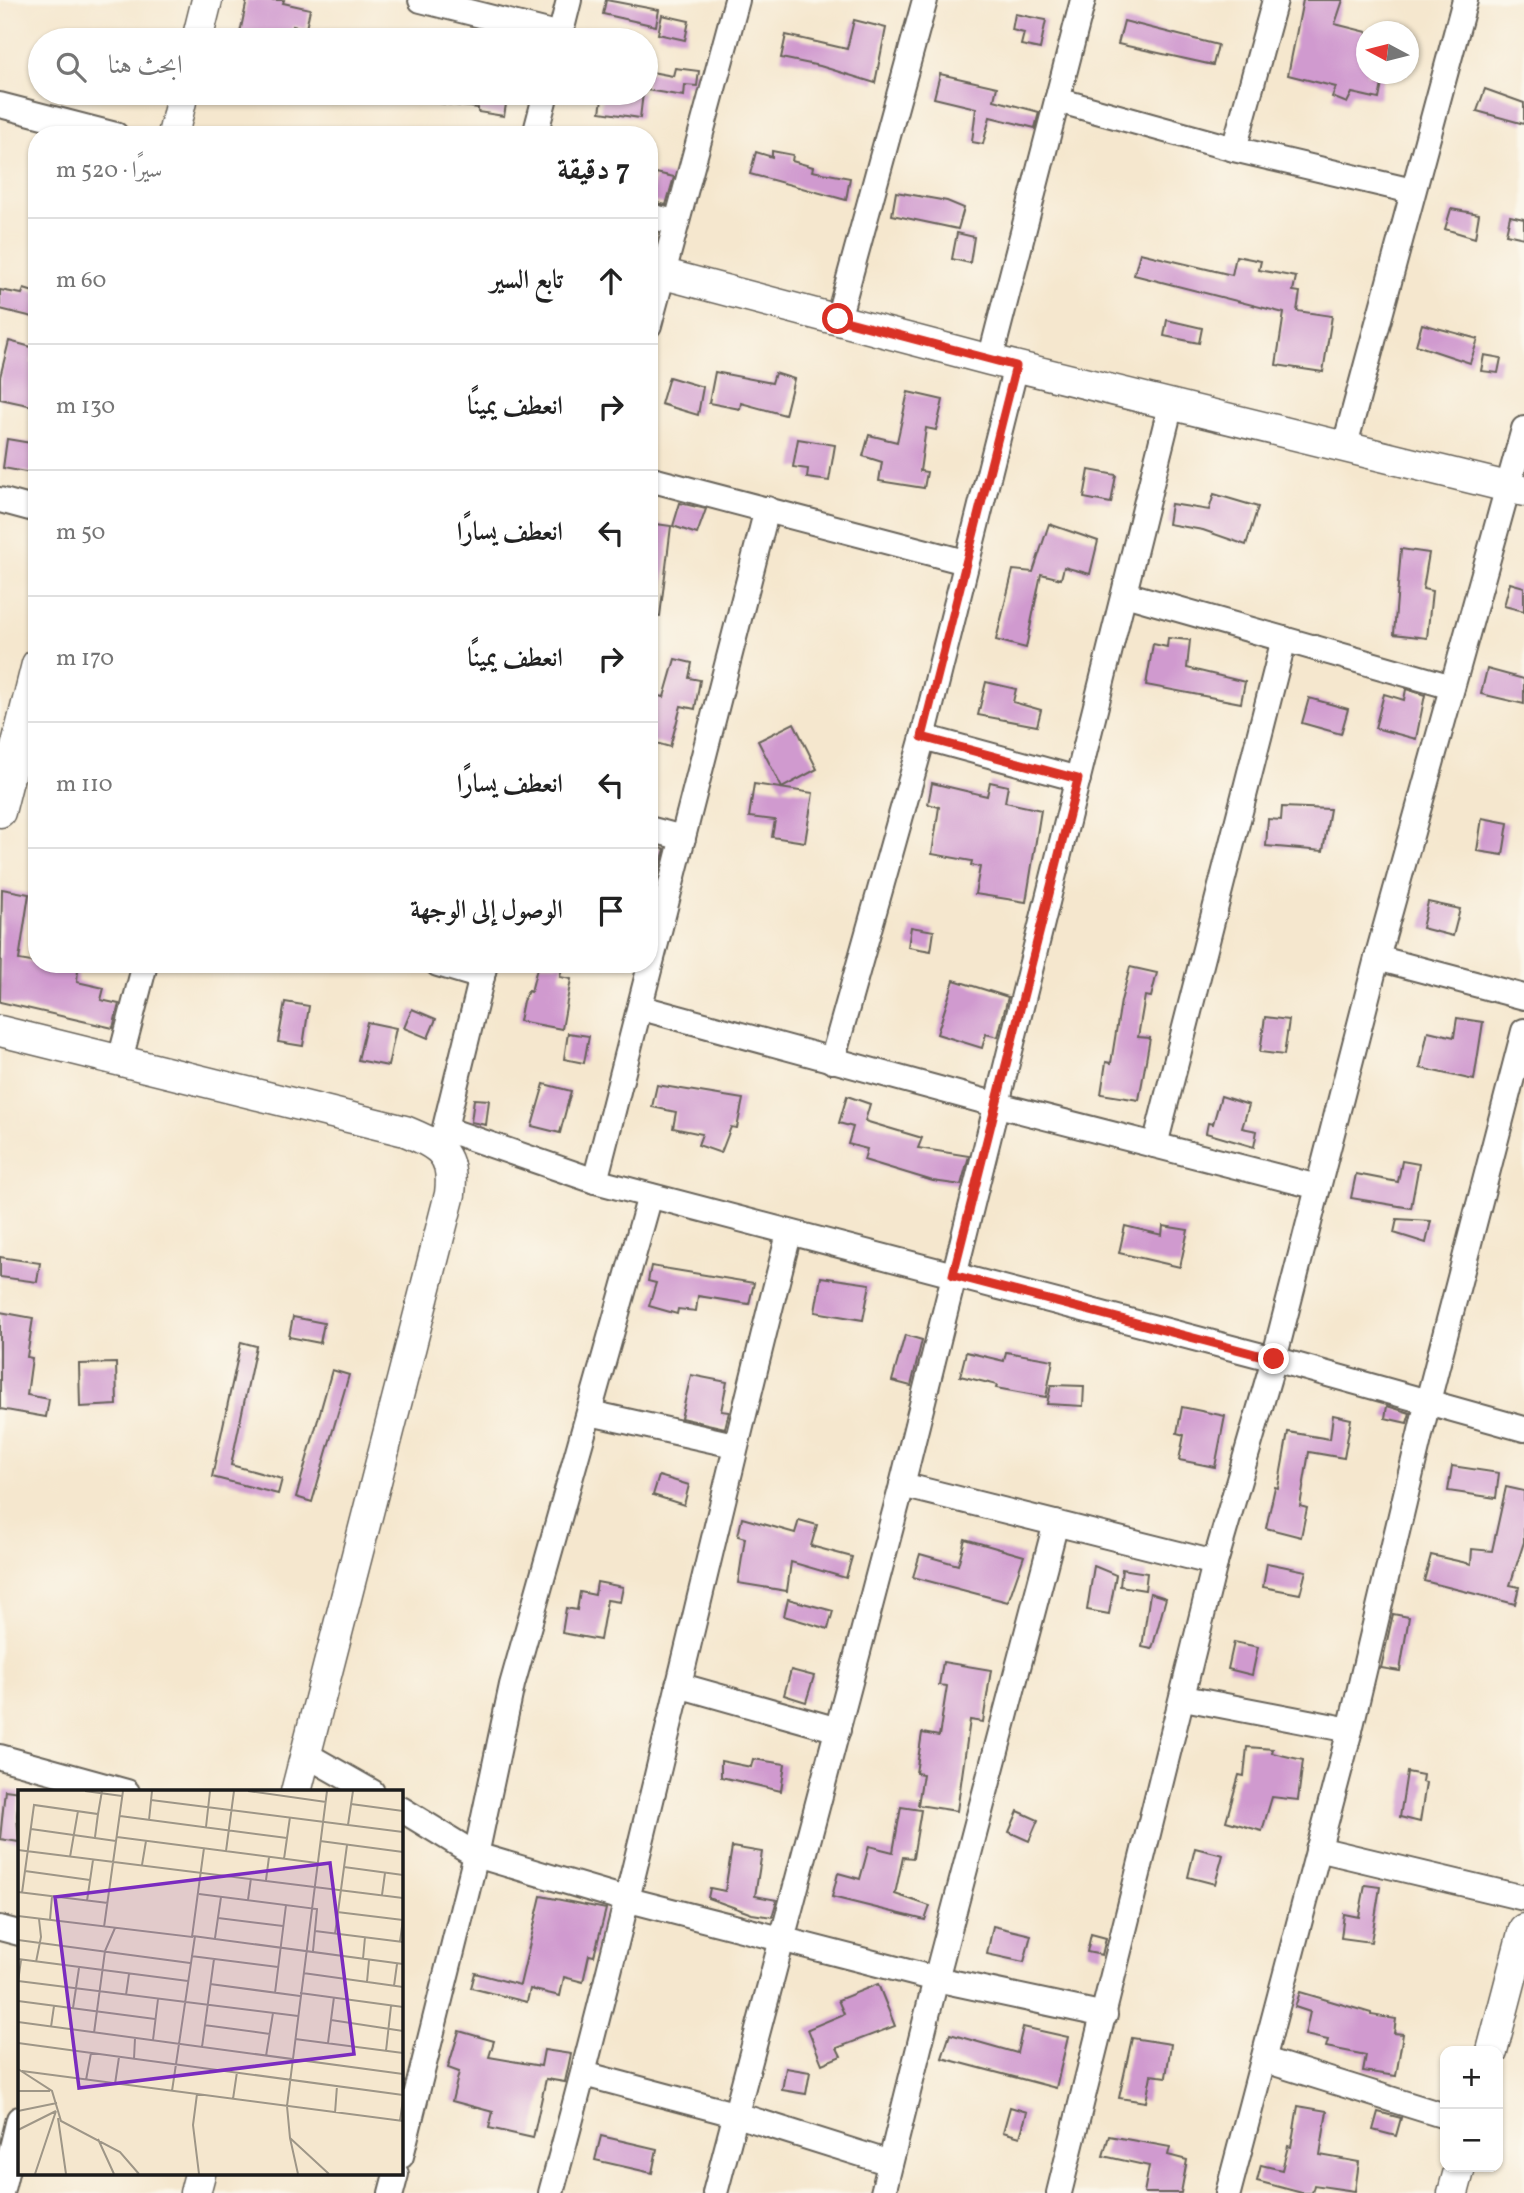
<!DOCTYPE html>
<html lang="ar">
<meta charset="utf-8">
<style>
body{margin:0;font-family:Vollkorn,Amiri,serif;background:#f6f6f6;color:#222;direction:rtl}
.controls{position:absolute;right:21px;bottom:21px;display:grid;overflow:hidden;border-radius:14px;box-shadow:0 2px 5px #0004}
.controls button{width:63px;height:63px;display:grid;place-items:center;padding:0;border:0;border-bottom:2px solid #e0e0e0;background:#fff;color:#222;font:35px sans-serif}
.compass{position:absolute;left:1356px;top:21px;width:63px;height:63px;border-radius:50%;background:#fff;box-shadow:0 2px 5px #0004;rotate:277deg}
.stop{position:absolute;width:21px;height:21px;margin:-16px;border:5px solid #d93025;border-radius:50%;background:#fff}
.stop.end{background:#d93025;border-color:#fff;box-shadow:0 2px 7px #0008}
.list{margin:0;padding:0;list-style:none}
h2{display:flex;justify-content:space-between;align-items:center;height:91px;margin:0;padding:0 28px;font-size:30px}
h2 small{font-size:23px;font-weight:400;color:#767676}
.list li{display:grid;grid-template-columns:46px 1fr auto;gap:21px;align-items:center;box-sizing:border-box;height:126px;padding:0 28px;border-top:2px solid #e0e0e0}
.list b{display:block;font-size:26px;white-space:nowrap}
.list em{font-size:23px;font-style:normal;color:#767676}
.icon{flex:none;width:38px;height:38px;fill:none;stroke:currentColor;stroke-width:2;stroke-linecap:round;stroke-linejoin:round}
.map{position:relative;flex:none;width:1524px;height:2193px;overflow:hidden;direction:ltr}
.search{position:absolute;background:#fff;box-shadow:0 2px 5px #0004;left:28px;top:28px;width:630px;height:77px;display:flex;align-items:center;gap:18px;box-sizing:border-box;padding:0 24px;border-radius:38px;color:#767676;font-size:26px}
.panel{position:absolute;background:#fff;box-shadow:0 2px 5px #0004;left:28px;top:126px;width:630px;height:847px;border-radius:28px;direction:rtl}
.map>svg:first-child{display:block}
.building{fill:#d09acf}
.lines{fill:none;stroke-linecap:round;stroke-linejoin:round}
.minor-casing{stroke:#68635a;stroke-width:28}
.tertiary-casing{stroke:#68635a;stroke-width:33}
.minor{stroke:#fff;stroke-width:24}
.tertiary{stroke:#fff;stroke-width:30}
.route{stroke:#d93025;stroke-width:9}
.inset-road{fill:none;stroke:#9e9687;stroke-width:2}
.view{fill:#7b2cbf;fill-opacity:0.15;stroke:#7b2cbf;stroke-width:3.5}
.inset-edge{fill:none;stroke:#1c1c1c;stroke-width:3.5}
</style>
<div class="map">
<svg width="1524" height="2193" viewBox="0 0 1524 2193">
<rect width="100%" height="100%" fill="#fbf7ec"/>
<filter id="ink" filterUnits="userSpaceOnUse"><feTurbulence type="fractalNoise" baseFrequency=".0143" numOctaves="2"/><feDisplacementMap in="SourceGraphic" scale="14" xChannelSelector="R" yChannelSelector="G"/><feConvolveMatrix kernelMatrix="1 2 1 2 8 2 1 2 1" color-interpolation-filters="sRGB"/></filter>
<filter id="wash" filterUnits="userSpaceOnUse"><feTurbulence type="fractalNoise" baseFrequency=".00686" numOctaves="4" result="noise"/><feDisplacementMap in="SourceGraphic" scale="28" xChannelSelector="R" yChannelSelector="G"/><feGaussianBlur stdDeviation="1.57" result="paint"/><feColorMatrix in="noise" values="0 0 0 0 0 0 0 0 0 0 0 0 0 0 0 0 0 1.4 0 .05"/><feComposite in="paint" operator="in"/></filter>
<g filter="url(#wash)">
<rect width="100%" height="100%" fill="#f5e7ce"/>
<g id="blocks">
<g class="building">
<path d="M247 0H284L283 3 310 9 306 29 293 26 291 40H264L265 38 240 33Z"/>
<path d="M606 0 659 10 656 26 603 14Z"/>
<path d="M1303 0H1343L1335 24 1367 32V74H1384L1379 99 1352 93 1347 103 1332 97 1336 87 1288 75Z"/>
<path d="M1015 14 1046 20 1040 49 1021 45 1024 33 1012 30Z"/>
<path d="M662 15 689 21 685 40 658 34Z"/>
<path d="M854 20 886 28 875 83 820 66 781 58 786 35 847 49Z"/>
<path d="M1124 21 1218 45 1213 65 1118 44Z"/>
<path d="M675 68 699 71 697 86 685 85 684 96 646 90V71L673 76Z"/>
<path d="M940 74 997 87 994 100 1039 112 1035 128 990 117 983 144 972 142 976 108 934 98Z"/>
<path d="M1485 89 1524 103V124L1477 111Z"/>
<path d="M439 93H508L504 116 478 112V108L438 103Z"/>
<path d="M603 93H643L640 118 600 112Z"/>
<path d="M772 151 793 155 792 161 813 167 812 171 850 178 846 200 750 174 756 152 772 157Z"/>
<path d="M656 173 674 177 666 205 650 201Z"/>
<path d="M896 192 947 201 964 208 958 229 892 215Z"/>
<path d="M1451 209 1479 214 1475 238 1445 229Z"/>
<path d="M1510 216 1524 219V238L1506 234Z"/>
<path d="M957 233 974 237 970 263 952 259Z"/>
<path d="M1140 253 1232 275 1236 256 1261 261 1259 270 1296 277 1293 291 1300 292 1297 311 1332 316 1323 372 1276 365 1284 313 1134 275Z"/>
<path d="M24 289 37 293V318L0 309V290L22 294Z"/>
<path d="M1167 320 1202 328 1199 343 1164 336Z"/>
<path d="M1422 324 1478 339 1470 363 1416 345Z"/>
<path d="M9 341 35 348 31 363 37 364V407L0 399V377Z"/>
<path d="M1484 355 1501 358 1498 373 1481 371Z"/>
<path d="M715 372 772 383 775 373 794 379 785 415 741 403 740 409 709 403Z"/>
<path d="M669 377 703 387 698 415 661 404Z"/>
<path d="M908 392 943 400 936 430 926 428 920 471 927 472 924 488 879 481 882 462 863 456 869 435 897 442Z"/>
<path d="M7 439 37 444V474L3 468Z"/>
<path d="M798 439 835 445 829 481 807 478 808 469 793 467Z"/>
<path d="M1089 470 1116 475 1111 503 1084 498Z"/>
<path d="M1214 494 1258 507 1246 545 1203 530 1168 524 1171 504 1209 510Z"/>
<path d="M680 503 706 509 697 534 673 526Z"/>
<path d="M649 523 671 526 660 616 649 615Z"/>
<path d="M1049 524 1098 541 1090 574 1064 567 1061 579 1041 574 1026 648 996 640 1013 570 1033 572Z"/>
<path d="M1401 549 1429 553 1423 589 1432 591 1427 638 1394 634Z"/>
<path d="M1510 583 1524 587V611L1504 606Z"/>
<path d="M1168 638 1190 640 1187 668 1245 682 1241 703 1146 685 1153 644 1167 647Z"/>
<path d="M675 659 692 663 689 678 700 680 695 709 681 706 670 747 649 741V694L664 697Z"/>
<path d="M1487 669 1524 679V704L1481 694Z"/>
<path d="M986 682 1016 689 1013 702 1041 710 1037 726 978 715Z"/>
<path d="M1406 689 1425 695 1416 739 1375 728 1384 694 1404 700Z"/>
<path d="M1309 698 1348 709 1341 734 1302 723Z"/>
<path d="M794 723 817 769 782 788 758 741Z"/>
<path d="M990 782 1008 786 1005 802 1041 810 1026 902 975 894 980 867 971 865 972 861 932 854 939 807 928 804 932 783 987 796Z"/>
<path d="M754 784 813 793 805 842 772 837 775 820 749 817Z"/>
<path d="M1282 807 1330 809 1323 851 1266 846 1268 819 1281 820Z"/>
<path d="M1482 818 1508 823 1503 855 1477 851Z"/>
<path d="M650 847 665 849 659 870 651 868Z"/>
<path d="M2 889 29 894 19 960 78 970 77 982 104 988 101 1000 119 1004 113 1028 0 1002Z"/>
<path d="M1428 902 1460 909 1453 936 1422 928Z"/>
<path d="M911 927 934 931 931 951 908 947Z"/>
<path d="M538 964H563L560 977 571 979 562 1029 519 1021 523 1001 528 991 531 992Z"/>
<path d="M1130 967 1157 973 1151 997 1145 996 1138 1037 1150 1038 1139 1100 1101 1094 1106 1062 1111 1063 1121 1001Z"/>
<path d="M954 980 1008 997 998 1037 986 1034 982 1048 937 1034Z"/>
<path d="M285 1002 309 1006 303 1046 278 1042Z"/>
<path d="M412 1009 436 1019 428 1038 404 1028Z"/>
<path d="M1265 1017 1289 1020 1284 1055 1260 1052Z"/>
<path d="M1457 1018 1483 1022 1474 1080 1420 1068 1428 1031 1454 1037Z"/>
<path d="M367 1022 396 1028 388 1066 358 1060Z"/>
<path d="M568 1033 589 1036 584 1063 564 1059Z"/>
<path d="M544 1084 571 1091 560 1133 532 1126Z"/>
<path d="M657 1085 743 1099 737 1128 731 1127 721 1153 698 1145 702 1134 673 1128 676 1112 652 1107Z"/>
<path d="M847 1096 870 1104 865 1121 922 1138 918 1148 969 1156 961 1185 933 1181 864 1160 867 1149 848 1144 853 1127 839 1123Z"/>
<path d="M1221 1096 1249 1105 1242 1128 1257 1131 1254 1147 1206 1133 1208 1123 1213 1124Z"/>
<path d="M474 1099 489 1100 486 1125 471 1122Z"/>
<path d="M1402 1161 1419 1164 1411 1208 1351 1198 1356 1174 1398 1182Z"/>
<path d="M1397 1219 1431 1221 1426 1243 1394 1233Z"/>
<path d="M1125 1226 1162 1235 1163 1226 1188 1230 1180 1267 1119 1253Z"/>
<path d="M0 1257 40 1263 37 1282 0 1277Z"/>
<path d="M651 1266 754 1283 749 1304 698 1296 696 1311 678 1309 677 1314 649 1306 656 1283 648 1281Z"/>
<path d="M821 1277 870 1284 863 1320 815 1312Z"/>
<path d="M0 1312 33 1318 27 1357 32 1358 27 1395 49 1399 46 1417 0 1409Z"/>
<path d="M293 1317 324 1323 320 1343 289 1337Z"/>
<path d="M905 1335 922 1340 911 1386 892 1381Z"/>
<path d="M241 1342 256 1346 231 1465 282 1479 278 1494 212 1477Z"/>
<path d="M966 1352 1004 1361 1006 1352 1053 1360 1046 1397 996 1388 997 1385 960 1376Z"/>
<path d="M116 1363 117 1405 80 1407 79 1364Z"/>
<path d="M332 1370 349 1375 312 1502 296 1497Z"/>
<path d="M691 1375 727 1382 721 1411 729 1412 725 1428 681 1418Z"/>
<path d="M1051 1385 1084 1386 1083 1406 1047 1404Z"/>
<path d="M1387 1406 1410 1413 1407 1423 1385 1418Z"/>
<path d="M1182 1407 1225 1416 1215 1467 1179 1460 1184 1435 1177 1433Z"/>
<path d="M1333 1415 1351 1419 1344 1458 1309 1452 1300 1506 1307 1508 1301 1537 1266 1528 1275 1487 1278 1488 1288 1432 1330 1439Z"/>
<path d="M1452 1466 1499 1473 1496 1498 1448 1491Z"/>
<path d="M659 1476 689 1485 684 1505 653 1495Z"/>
<path d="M1506 1487 1524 1491V1542L1510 1585 1519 1587 1515 1604 1424 1581 1431 1555 1471 1564 1472 1549 1492 1551Z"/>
<path d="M742 1518 795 1533 799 1520 817 1525 811 1546 852 1557 846 1578 791 1562 787 1591 738 1583 745 1538 738 1536Z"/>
<path d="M965 1539 1024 1556 1008 1602 913 1577 920 1554 958 1565Z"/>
<path d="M1267 1563 1306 1571 1300 1594 1263 1587Z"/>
<path d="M1094 1566 1116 1575 1109 1614 1087 1610Z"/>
<path d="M1122 1569 1147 1573 1145 1590 1120 1586Z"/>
<path d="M597 1582 623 1587 620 1602 607 1600 600 1640 562 1633 566 1608 577 1610 580 1592 595 1595Z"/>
<path d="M1150 1593 1166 1598 1152 1649 1142 1647Z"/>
<path d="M788 1599 833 1611 828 1629 784 1616Z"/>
<path d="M1393 1614 1409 1617 1400 1671 1381 1668Z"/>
<path d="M1234 1642 1258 1647 1252 1675 1228 1669Z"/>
<path d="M943 1662 991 1670 983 1722 970 1720 957 1811 918 1805 923 1774 916 1773 922 1733 939 1736 947 1686 939 1685Z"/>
<path d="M791 1670 814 1676 806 1702 784 1695Z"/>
<path d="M1247 1747 1273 1749 1272 1753 1303 1760 1298 1800 1272 1797 1262 1831 1226 1821 1239 1775 1244 1776Z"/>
<path d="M753 1759 785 1764 781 1791 721 1777V1761L751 1767Z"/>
<path d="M1407 1772 1423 1775 1422 1782 1426 1783 1420 1822 1400 1817Z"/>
<path d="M5 1790 20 1792 17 1815 19 1842 0 1839Z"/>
<path d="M901 1807 921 1810 913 1858 903 1857 895 1894 930 1906 925 1920 832 1897 838 1873 860 1879 869 1846 893 1852Z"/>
<path d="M1018 1811 1038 1820 1029 1841 1009 1832Z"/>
<path d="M732 1847 762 1852 755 1896 777 1900 772 1917 752 1914 708 1898 710 1888 725 1891Z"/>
<path d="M1195 1848 1223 1855 1215 1884 1188 1877Z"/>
<path d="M1365 1885 1380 1887 1371 1942 1341 1938 1344 1914 1359 1917Z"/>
<path d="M541 1896 606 1909 594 1956 589 1955 583 1982 564 1977 560 1996 530 1989 527 2002 471 1988 475 1973 520 1985Z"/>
<path d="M993 1926 1031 1935 1024 1962 987 1954Z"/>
<path d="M1091 1934 1106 1938 1102 1955 1087 1952Z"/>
<path d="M878 1984 895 2026 837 2048 841 2056 822 2064 808 2029 844 2014 838 2000Z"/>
<path d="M1300 1992 1371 2013V2015L1396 2019 1394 2033 1403 2034 1396 2076 1363 2071 1366 2055 1326 2047 1328 2040 1305 2035 1310 2012 1295 2007Z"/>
<path d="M1023 2027 1068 2037 1056 2088 942 2058 950 2034 1017 2053Z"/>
<path d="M459 2031 494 2041 489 2057 541 2066 544 2050 571 2054 565 2082 546 2079 533 2138 489 2128 493 2112 452 2101 459 2072 448 2068Z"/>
<path d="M1132 2038 1171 2044 1166 2077 1151 2075 1146 2102 1119 2098Z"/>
<path d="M786 2068 810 2072 806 2094 782 2090Z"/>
<path d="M1298 2106 1327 2111 1320 2155 1359 2162 1355 2191 1314 2185 1312 2193H1302L1257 2181 1261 2165 1282 2170 1288 2146 1291 2147Z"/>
<path d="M1010 2107 1027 2112 1020 2137 1003 2132Z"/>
<path d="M1378 2112 1401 2118 1396 2136 1373 2130Z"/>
<path d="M601 2136 657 2149 652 2173 595 2160Z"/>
<path d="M1109 2136 1170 2147 1168 2155 1187 2160 1181 2193H1144L1149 2166 1103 2156Z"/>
</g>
</g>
</g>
<g filter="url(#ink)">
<use href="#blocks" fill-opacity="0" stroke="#68635a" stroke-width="2"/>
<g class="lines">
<defs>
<g id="minor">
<path d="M421 0 560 35"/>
<path d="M559 40 569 0"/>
<path d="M1057 100 1234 149 1412 191"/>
<path d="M0 105 116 135"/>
<path d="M535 135 546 93"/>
<path d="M1234 149 1275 0"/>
<path d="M649 216 675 222"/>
<path d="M838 319 925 0"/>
<path d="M649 325 737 0"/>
<path d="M990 360 1083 0"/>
<path d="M1345 445 1465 0"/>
<path d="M649 479 965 562"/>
<path d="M0 500 37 510"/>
<path d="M1125 594 1452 687"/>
<path d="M923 737 1078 779"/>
<path d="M649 829 683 838"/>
<path d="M1377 958 1524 997"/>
<path d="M438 964 482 977"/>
<path d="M642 1008 998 1105 1318 1187"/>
<path d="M120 1060 145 964"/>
<path d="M832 1061 923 737 1016 366"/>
<path d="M445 1129 595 1181 1274 1359 1524 1429"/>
<path d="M441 1144 485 964"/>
<path d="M1155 1145 1284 639"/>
<path d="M595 1181 767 509"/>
<path d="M590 1413 734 1445"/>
<path d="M902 1485 1215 1563"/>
<path d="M678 1685 838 1730"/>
<path d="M1184 1698 1350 1730"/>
<path d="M305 1754 372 1792"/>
<path d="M0 1757 127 1792"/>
<path d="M401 1809 476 1855 625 1899 936 1979 1105 2015"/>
<path d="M1318 1849 1524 1898"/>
<path d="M0 1928 19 1933"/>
<path d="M1265 2060 1445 2116"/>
<path d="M584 2074 734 2114 890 2163"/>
<path d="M401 2156 476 1855 512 1685 650 1196"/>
<path d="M1 2193 19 2119"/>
<path d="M391 2193 396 2174"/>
<path d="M551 2193C638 1875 707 1553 789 1234"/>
<path d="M715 2193 902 1485 1171 404"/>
<path d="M883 2193 936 1979 1056 1523"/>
<path d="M1059 2193 1215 1563 1274 1359 1377 958 1524 429"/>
<path d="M1228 2193 1350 1730 1428 1401 1524 1031"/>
</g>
<g id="tertiary">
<path d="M197 40 207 0"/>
<path d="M173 135 183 93"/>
<path d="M649 270 990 360 1524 491"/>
<path d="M0 812 37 664"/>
<path d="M0 1031 405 1131C439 1145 455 1153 450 1194L296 1792"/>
<path d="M1492 2051 1524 1929"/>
<path d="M195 2193 200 2174"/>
<path d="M1453 2193 1460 2167"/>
</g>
</defs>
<use href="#minor" class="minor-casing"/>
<use href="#tertiary" class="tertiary-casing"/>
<use href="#minor" class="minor"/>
<use href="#tertiary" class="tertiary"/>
</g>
</g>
<g class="lines" filter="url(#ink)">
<path class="route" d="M838 319 1016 366 922 737 1078 779 953 1275 1274 1359"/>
</g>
<g transform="translate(18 1790)">
<rect width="385" height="385" fill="#f5e7ce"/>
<path class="inset-road" d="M67 1 104 6M230 1 308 12M309 1 269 316 272 348 311 384M133 10 385 42M333 14 385 21M102 26 269 48M131 30 134 1M330 35 335 1M188 37 192 1M13 39 98 51M77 47 80 24M99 47 299 73M302 51 385 62M0 60 385 108M208 61 216 1M52 67 60 21M266 69 272 27M124 75 128 51M326 77 385 85M7 81 72 90M248 90 251 67M0 102 90 113M4 103 16 15 80 24 84 1M181 104 299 119 295 161M364 105 367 83M230 110 233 88M69 111 75 70M319 122 385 130M0 126 174 147 186 58M200 128 265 136M32 130 34 106M86 137 105 1M297 141 385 152M317 144 329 55M175 146 385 174M197 148 203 107M0 150 172 173M382 152 385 129M173 166 260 177M0 169 170 191M345 169 347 147M18 172 23 147 21 129M285 183 385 197M0 191 280 226M0 192 3 170M349 192 351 170M192 194 282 206M376 196 379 174M257 203 268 115M282 203 385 217M108 205 111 184M0 211 137 229M55 218 61 178M313 230 385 241M0 232 385 284M186 235 252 244M33 237 36 216M76 243 87 161 97 138M277 249 385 263M135 250 140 209M0 253 385 305M310 253 316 207M184 257 196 169M368 261 373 216M248 266 255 223M116 269 117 248M0 279 34 301 43 331 102 362 121 384M4 281 385 331M68 290 73 263M97 294 101 267M0 301H32M154 301 177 146M179 304 175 335 181 384M215 309 219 282M0 321 39 313M317 323 319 296M40 328 48 384M382 331 385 309M0 340 38 321M272 348 280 384M80 349 96 384M17 384 38 321"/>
<path class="view" d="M312 73 336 264 61 298 37 107Z"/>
<rect width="385" height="385" class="inset-edge"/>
</g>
</svg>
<div class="controls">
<button>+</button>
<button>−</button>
</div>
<svg class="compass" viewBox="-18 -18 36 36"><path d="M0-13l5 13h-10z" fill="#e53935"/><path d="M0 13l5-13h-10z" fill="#767676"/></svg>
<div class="stop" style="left:838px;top:319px"></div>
<div class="stop end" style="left:1274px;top:1359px"></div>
<div class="search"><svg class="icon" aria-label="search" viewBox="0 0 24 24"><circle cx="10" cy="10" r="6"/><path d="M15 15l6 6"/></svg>ابحث هنا</div>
<section class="panel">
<h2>7 دقيقة<small>سيرًا · 520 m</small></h2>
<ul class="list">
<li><svg class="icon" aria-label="ahead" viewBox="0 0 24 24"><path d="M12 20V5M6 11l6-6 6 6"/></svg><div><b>تابع السير</b></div><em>60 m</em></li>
<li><svg class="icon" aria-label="right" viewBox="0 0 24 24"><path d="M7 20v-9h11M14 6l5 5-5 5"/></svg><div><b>انعطف يمينًا</b></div><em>130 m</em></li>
<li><svg class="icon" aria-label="left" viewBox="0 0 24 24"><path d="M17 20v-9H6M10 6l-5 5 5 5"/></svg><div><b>انعطف يسارًا</b></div><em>50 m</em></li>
<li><svg class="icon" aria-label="right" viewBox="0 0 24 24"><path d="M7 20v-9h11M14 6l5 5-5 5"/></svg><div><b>انعطف يمينًا</b></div><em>170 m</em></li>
<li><svg class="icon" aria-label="left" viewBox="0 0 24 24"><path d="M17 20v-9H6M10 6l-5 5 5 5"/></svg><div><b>انعطف يسارًا</b></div><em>110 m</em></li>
<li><svg class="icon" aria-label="arrive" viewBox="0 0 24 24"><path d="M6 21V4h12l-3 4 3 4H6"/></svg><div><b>الوصول إلى الوجهة</b></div></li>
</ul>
</section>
</div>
